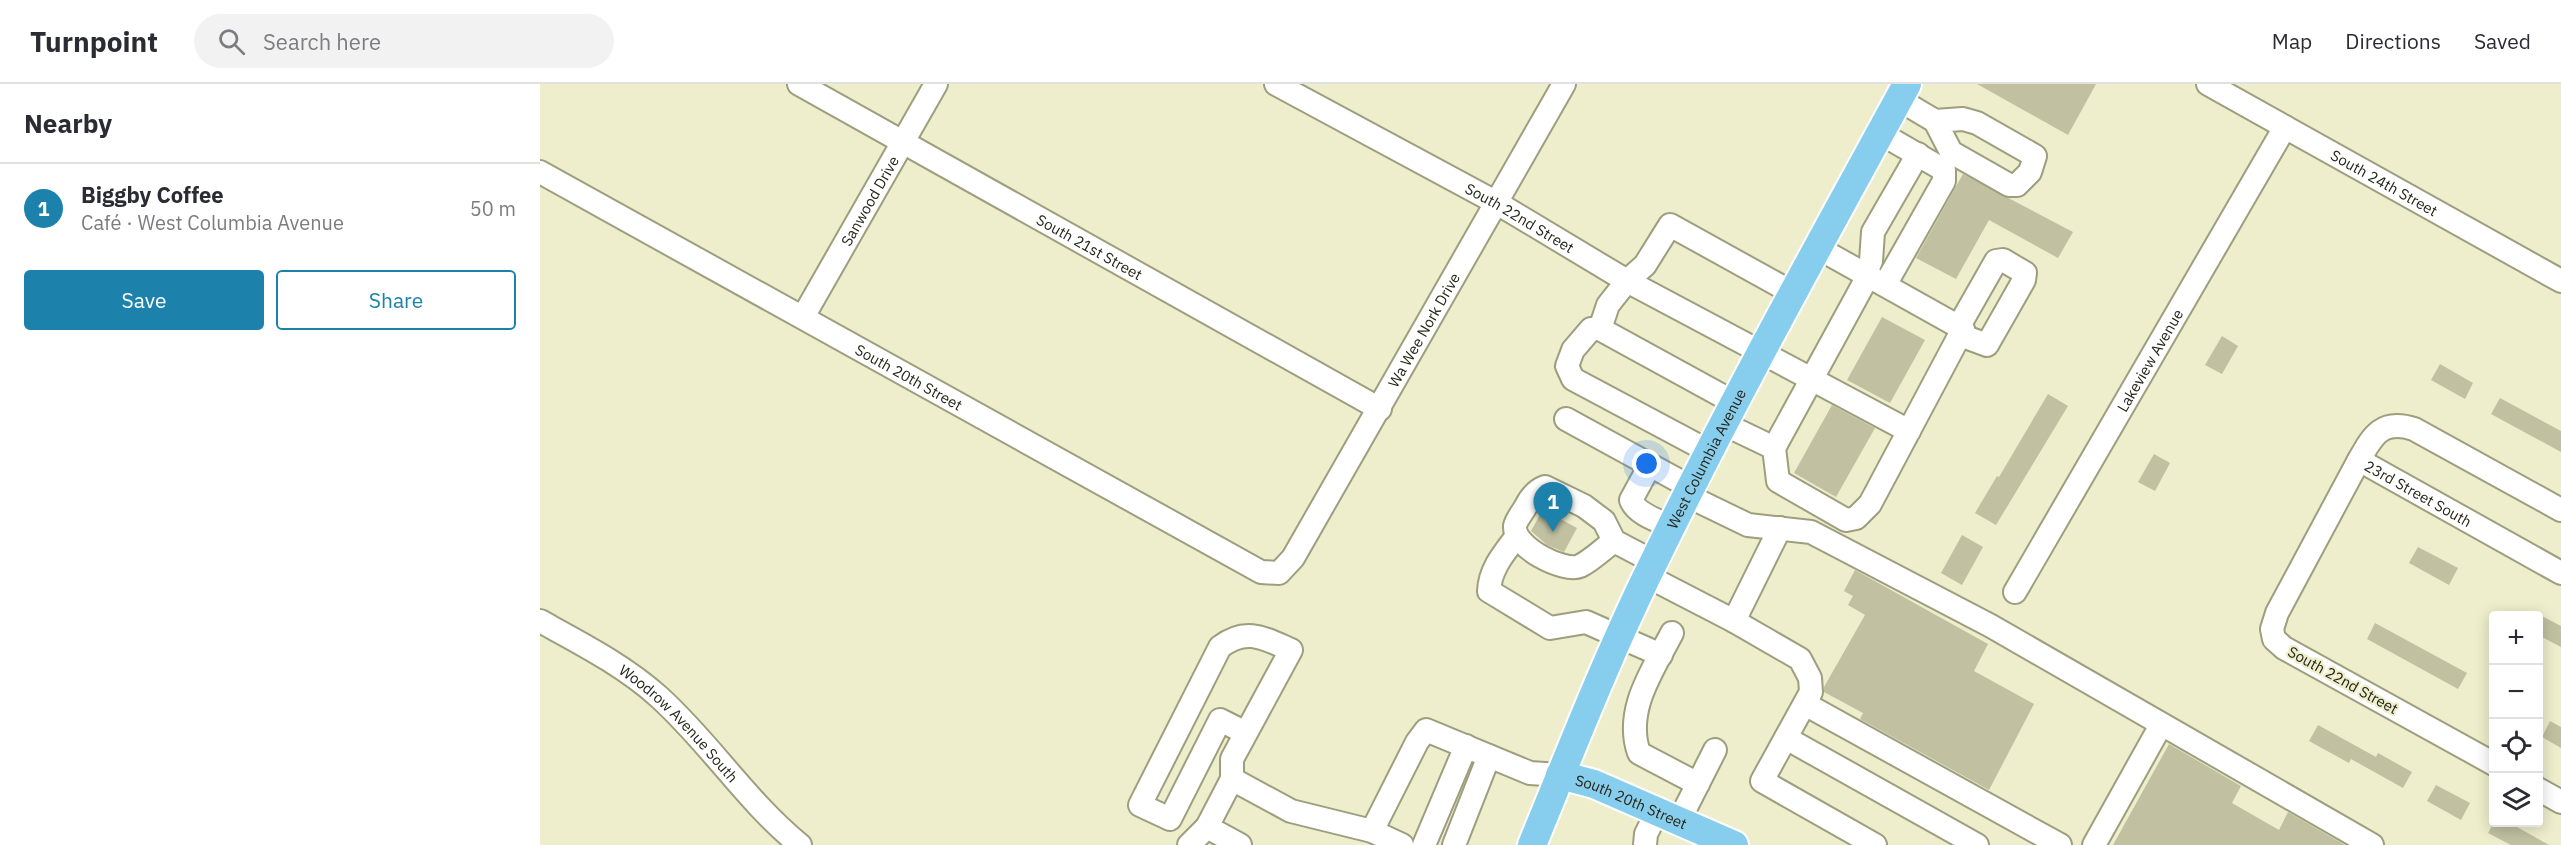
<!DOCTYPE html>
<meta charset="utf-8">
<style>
body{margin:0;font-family:"IBM Plex Sans",sans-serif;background:#f2f2f3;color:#2b2b33}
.controls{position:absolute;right:18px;bottom:18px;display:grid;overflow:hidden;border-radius:6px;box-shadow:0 3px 15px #0003}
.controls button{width:54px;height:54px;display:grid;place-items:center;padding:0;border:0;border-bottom:2px solid #e1e1e2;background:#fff;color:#2b2b33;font:30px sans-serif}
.you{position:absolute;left:1107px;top:380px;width:21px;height:21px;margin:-15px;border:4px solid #fff;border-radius:50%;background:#1a73e8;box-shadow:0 0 0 9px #1a73e833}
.badge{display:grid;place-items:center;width:39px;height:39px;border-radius:50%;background:#1c82ac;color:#fff;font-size:20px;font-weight:700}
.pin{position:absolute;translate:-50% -50px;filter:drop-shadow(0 2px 3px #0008)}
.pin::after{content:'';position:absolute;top:32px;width:21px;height:18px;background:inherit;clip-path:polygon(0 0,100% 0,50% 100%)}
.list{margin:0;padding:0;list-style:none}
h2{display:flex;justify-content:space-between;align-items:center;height:78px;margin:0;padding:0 24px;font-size:26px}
h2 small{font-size:20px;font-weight:400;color:#7c7c81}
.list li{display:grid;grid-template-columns:39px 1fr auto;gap:18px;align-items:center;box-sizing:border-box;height:90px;padding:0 24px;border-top:2px solid #e1e1e2}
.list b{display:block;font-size:22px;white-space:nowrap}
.list p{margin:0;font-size:20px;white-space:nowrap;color:#7c7c81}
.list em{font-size:20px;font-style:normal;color:#7c7c81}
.actions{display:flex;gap:12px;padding:18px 24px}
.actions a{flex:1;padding:14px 0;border:2px solid #1c82ac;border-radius:6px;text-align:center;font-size:21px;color:#1c82ac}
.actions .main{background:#1c82ac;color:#fff}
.icon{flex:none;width:33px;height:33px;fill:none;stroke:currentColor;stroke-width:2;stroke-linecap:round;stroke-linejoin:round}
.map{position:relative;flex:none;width:2021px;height:761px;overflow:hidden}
header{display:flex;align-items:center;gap:36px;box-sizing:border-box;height:84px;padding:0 30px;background:#fff;border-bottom:2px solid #e1e1e2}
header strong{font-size:28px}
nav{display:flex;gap:33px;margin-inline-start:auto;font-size:21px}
.search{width:420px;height:54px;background:#f2f2f3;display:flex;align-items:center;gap:15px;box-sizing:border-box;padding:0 21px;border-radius:33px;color:#7c7c81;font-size:22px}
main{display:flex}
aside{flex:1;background:#fff}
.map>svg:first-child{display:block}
.building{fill:#c1c1a2}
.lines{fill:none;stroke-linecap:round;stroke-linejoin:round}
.minor-casing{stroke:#9e9e7f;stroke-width:26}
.major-casing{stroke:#fff;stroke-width:32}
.minor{stroke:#fff;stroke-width:22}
.major{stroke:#87ceee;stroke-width:28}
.labels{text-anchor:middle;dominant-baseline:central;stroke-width:4.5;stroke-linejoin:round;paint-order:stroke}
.street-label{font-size:15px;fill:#262519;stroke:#eeeecd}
</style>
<header>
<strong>Turnpoint</strong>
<div class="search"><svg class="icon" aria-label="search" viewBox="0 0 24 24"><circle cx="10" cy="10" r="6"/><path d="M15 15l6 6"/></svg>Search here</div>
<nav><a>Map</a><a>Directions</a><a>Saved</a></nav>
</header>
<main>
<aside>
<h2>Nearby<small></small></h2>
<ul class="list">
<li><span class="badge">1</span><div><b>Biggby Coffee</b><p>Café · West Columbia Avenue</p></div><em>50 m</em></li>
</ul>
<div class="actions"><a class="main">Save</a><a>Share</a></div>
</aside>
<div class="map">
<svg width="2021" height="761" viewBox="0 0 2021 761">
<rect width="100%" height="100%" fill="#eeeecd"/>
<g class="building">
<path d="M1437 0H1556L1528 51Z"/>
<path d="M1423 90 1533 148 1518 174 1449 136 1416 195 1376 174Z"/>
<path d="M1342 233 1385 256 1350 319 1307 296Z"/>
<path d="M1682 252 1698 262 1682 290 1665 281Z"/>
<path d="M1900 280 1933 299 1925 315 1891 296Z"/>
<path d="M1508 310 1528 322 1456 441 1435 429 1457 392 1459 393Z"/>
<path d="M1960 314 2021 347V368L1951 330Z"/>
<path d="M1292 321 1335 344 1296 413 1254 389Z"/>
<path d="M1614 370 1630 379 1615 407 1598 398Z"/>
<path d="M1006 427 1037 444 1024 468 1007 461 991 447 1001 429 1004 431Z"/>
<path d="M1422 451 1443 463 1422 501 1401 489Z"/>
<path d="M1878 463 1918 484 1909 501 1869 479Z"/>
<path d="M1315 486 1448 560 1434 587 1494 620 1449 706 1320 635 1323 629 1284 608V603L1325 531 1308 521 1313 512 1304 507Z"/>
<path d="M1998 530 2021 542V563L1998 551Z"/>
<path d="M1835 539 1927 589 1918 605 1827 555Z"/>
<path d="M2010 637 2021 643V664L2002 653Z"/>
<path d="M1778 641 1836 673 1838 669 1872 688 1863 704 1811 675 1809 679 1769 657Z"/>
<path d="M1629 660 1701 702 1692 719 1739 746 1748 728 1805 761H1573Z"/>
<path d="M1896 701 1930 719 1921 736 1887 717Z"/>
<path d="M1954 738H1968L2009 761H1971L1948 749Z"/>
</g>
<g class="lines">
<defs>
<g id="minor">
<path id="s1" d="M259 0 840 325"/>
<path id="s2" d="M736 0 957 119 1087 197 1369 347"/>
<path id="s3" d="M1668 0 2021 197"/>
<path d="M1358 15 1395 37 1423 35 1437 39 1495 72 1490 88 1477 101H1469L1411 68 1395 37"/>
<path d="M1340 49 1404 86V97L1345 201"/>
<path id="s4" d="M0 88 721 488 739 489 753 474 1024 0"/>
<path d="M1325 191 1331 177 1333 148 1378 70"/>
<path id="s5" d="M263 233 396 0"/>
<path d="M1419 242 1456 177 1463 176 1485 189 1484 196 1447 261 1420 251"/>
<path d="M1060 245 1068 221 1087 197 1105 181 1130 141 1253 209"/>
<path d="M1026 335 1152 404"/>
<path d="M1184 340 1234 364 1238 397 1306 436 1316 434 1330 420 1423 245 1278 164"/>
<path d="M1234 364 1328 192"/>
<path d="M1170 368 1033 295 1027 282 1033 266 1051 245H1060L1195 319"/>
<path id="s6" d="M1819 376 2021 489"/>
<path d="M1110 381 1091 416C1096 430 1119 437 1132 443"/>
<path d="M1148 412 1208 441 1271 448 1451 542 1832 761"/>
<path d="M977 452C964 469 950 485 949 507L1010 544 1046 538 1121 571"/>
<path d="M1074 457C1063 465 1052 476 1040 482 1024 489 973 463 975 442 976 436 983 428 986 422 990 414 997 406 1005 403L1044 422 1064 437 1074 457 1114 478"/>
<path d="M1107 492 1194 537 1260 575 1270 594 1271 608 1222 697 1335 761"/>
<path id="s7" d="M1475 508 1745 43"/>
<path id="s8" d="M0 537C40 559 85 582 119 613 170 659 206 717 260 761"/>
<path d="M1194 537 1240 444"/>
<path d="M1132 549C1113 586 1084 626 1099 669L1158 700"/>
<path d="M1265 620 1520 761"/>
<path d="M1246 654 1437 761"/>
<path d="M1954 680 1744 564 1734 555 1732 545 1737 529 1819 376C1833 351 1842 335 1874 345L2021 426"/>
<path d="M692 695V675L751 566C724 554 706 543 680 563L600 721 630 735 680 636 706 649"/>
<path d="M1998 705 2021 718"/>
<path d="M1139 737 1175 666"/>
<path d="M832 747 862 761"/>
<path d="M649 761 667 743"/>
<path d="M700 761 667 743 692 695 751 727 832 747 877 658 886 646 990 689 1020 691"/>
<path d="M884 761 926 662"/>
<path d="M914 761 949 672"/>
<path d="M1105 761 1106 750 1117 728"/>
<path d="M1554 761 1621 641"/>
</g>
<g id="major">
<path id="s9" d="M1020 691 1054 700 1194 761"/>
<path id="s10" d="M992 761C1029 671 1064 581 1106 494 1187 326 1278 163 1367 0"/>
</g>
</defs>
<use href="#minor" class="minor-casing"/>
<use href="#major" class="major-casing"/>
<use href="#minor" class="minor"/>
<use href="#major" class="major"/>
</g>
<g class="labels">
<g class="street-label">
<text stroke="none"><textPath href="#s3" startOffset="202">South 24th Street</textPath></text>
<text stroke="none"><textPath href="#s5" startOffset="134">Sanwood Drive</textPath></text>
<text stroke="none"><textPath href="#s2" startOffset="278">South 22nd Street</textPath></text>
<text stroke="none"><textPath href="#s1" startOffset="333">South 21st Street</textPath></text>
<text stroke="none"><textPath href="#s4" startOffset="1126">Wa Wee Nork Drive</textPath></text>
<text stroke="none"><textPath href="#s7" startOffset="268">Lakeview Avenue</textPath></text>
<text stroke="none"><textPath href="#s4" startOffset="422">South 20th Street</textPath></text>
<text stroke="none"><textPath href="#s10" startOffset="424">West Columbia Avenue</textPath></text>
<text stroke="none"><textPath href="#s6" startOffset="68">23rd Street South</textPath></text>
<text transform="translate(1803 596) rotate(29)">South 22nd Street</text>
<text stroke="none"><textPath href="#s8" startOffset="174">Woodrow Avenue South</textPath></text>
<text stroke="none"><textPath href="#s9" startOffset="76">South 20th Street</textPath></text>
</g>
</g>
</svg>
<div class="controls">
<button>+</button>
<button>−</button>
<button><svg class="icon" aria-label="locate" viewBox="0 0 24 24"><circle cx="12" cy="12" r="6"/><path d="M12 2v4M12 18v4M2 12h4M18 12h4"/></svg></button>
<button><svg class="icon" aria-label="layers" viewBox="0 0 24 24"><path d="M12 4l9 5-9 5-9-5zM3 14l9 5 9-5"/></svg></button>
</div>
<div class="you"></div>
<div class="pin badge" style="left:1013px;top:448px">1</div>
</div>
</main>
